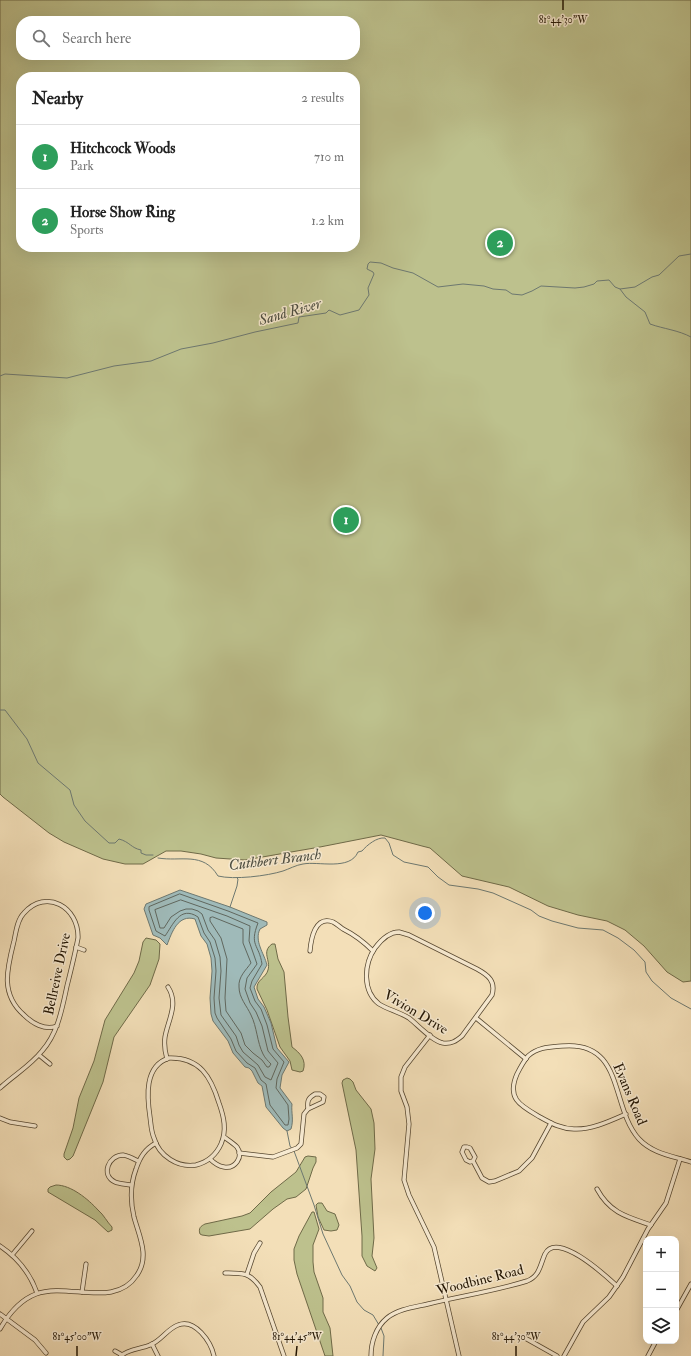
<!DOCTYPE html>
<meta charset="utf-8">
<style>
body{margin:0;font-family:"IM FELL Double Pica",serif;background:#f6f6f6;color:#222}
.controls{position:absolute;right:12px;bottom:12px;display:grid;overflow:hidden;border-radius:8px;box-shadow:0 4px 16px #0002}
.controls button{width:36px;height:36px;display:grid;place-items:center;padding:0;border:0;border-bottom:1px solid #e0e0e0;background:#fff;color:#222;font:20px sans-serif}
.you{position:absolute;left:425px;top:913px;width:14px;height:14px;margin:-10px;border:3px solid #fff;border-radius:50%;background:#1a73e8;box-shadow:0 0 0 6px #1a73e833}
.badge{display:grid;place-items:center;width:26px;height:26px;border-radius:50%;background:#0b8043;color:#fff;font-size:13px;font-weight:700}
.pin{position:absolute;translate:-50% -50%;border:2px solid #fff;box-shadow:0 1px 4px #0006}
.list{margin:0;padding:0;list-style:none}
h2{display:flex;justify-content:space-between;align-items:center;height:52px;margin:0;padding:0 16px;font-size:17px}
h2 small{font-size:13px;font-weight:400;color:#767676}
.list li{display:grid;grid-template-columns:26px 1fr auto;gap:12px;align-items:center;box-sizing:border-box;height:64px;padding:0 16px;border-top:1px solid #e0e0e0}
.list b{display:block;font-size:15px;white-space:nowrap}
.list p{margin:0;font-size:13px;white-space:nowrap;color:#767676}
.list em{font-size:13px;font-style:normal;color:#767676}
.icon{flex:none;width:22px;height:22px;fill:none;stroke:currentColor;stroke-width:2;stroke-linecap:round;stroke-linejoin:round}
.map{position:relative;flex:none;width:691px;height:1356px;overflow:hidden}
.search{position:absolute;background:#fff;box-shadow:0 4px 16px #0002;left:16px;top:16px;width:344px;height:44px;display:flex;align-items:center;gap:10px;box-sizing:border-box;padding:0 14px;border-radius:16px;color:#767676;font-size:15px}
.panel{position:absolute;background:#fff;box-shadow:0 4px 16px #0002;left:16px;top:72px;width:344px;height:180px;border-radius:16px}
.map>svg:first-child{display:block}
.green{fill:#bdc18d;stroke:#6f6a48;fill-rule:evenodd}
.water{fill:#9fbab9;stroke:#6d7870}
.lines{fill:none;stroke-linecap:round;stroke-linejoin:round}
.shore{stroke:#60675e;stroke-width:1}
.stream{stroke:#6d7870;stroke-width:1}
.street-casing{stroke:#564730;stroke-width:5}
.street{stroke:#f7ead1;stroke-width:3.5}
.ticks{fill:none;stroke:#211402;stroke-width:1.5}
.labels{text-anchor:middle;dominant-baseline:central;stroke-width:3;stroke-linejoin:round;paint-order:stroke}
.street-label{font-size:14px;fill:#211402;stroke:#f7ead1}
.water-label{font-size:15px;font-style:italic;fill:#4d4e42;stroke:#f7ead1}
.ticks-label{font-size:10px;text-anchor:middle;fill:#211402;stroke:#f7ead1;stroke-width:3;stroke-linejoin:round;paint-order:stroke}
</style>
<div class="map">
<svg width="691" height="1356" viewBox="0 0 691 1356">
<rect width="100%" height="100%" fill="#f3dfb8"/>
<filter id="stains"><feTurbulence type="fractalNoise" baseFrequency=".005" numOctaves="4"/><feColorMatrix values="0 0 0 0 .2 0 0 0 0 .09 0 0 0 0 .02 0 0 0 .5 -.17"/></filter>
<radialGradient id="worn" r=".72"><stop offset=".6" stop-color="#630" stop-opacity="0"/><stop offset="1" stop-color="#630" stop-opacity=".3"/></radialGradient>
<g class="green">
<path d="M0 0H691V981L683 982 667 972 644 946 625 930 607 921 578 915 548 906 509 887 462 876 430 848 422 846 381 835 320 847 245 860 216 858 201 854 181 851H166L143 864H125L103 859 64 842 49 833 3 797 0 794ZM21 21H355V55H21ZM21 77H355V247H21Z"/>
<path d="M146 938 156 940 160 944 159 959 150 985 114 1037 103 1082 73 1156 70 1159 67 1160 64 1157V1154L73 1128 79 1098 94 1061 105 1020 134 973 139 961 143 942Z"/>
<path d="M272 944H275L278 959 284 972 288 1017 292 1047C300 1053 307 1060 303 1071L300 1072 292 1070 290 1061 280 1047 267 1010 257 989C256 980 266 978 268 970 271 960 261 952 272 944Z"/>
<path d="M347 1078 350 1079 353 1082 356 1090 371 1109 374 1123 375 1149 371 1179 374 1238 372 1256 377 1268 375 1271 367 1266 362 1256V1236L356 1150 342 1083 343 1080Z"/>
<path d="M308 1156 316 1157V1162L313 1168 306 1189 296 1197 287 1199 273 1209 250 1229 209 1236 202 1235 200 1234C198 1228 201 1226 205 1224L242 1216 250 1213 271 1192 296 1172 305 1157Z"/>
<path d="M56 1185C71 1185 88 1199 98 1210 104 1215 107 1222 112 1227V1230L108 1232 95 1220 48 1192V1189L50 1187Z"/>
<path d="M318 1203H322L327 1211 335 1214 339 1225 337 1230 331 1231 324 1230 318 1217 316 1205Z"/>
<path d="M312 1212H314L319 1229 313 1245V1262L314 1272 323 1298V1312L330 1328 333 1356H325L297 1274 294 1260V1249L299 1236Z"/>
</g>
<path class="water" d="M180 890 230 907 267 922V925L260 929C254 941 264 953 267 965L254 987 258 999 264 1007 271 1023 277 1048 289 1062 282 1075 280 1088 292 1104C291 1113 294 1119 291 1129L287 1131 283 1128 266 1107 262 1086 258 1083 252 1071 249 1068 245 1067 233 1053 228 1041 213 1021 211 1014 210 998 212 971 211 958 207 944 201 936 195 919C178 914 172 932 167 945L160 938 153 935 144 909 146 904Z"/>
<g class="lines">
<g class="shore">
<path d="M180 894 228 911 258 923C249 946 259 944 262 964L252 981 250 988 255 1001 261 1009 267 1025 273 1049 284 1062 277 1079 276 1088 288 1105 289 1119 288 1125H285L270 1105 266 1084 261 1080 255 1068 247 1063 236 1051 231 1039 217 1018 215 1013 214 998 216 971 215 958 210 942 204 933 198 917C180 905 173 925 165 936L156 931 149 910V907Z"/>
<path d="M181 900 227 916 250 926 249 941 257 964 247 978 245 989 250 1003 256 1012 262 1026 268 1051 278 1063 271 1080 265 1077 258 1065 243 1052 239 1045 236 1036 221 1015 219 998 221 971 220 957 215 940 208 930 202 914 198 911 192 909H186L180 911 171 917 164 928H160L155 910Z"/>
<path d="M213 917 243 929V943L251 963C246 970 238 977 239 987 239 998 247 1006 251 1015 257 1027 257 1042 263 1054 265 1058 268 1061 271 1064L269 1067H267L262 1060 253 1053 245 1045 241 1033 226 1011 225 998 227 959 221 938 210 921V918Z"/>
</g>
<g class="stream">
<path d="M620 289 626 297 645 312 650 324C664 329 678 330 691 337"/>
<path d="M0 376 5 374 67 378 114 366 151 361 181 349 213 343 255 332 298 323 299 317 326 313 329 310 340 315 359 310 369 295 368 288 374 274 373 272 367 269 368 264 370 262 381 263 393 268 413 273 438 287 463 284 484 286 493 289 506 290 512 294 522 295 532 291 541 286 575 288 584 287 594 284 597 281 609 280 615 287 620 289 635 287 652 277 659 275 679 256 691 254"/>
<path d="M0 710H5L27 739 38 763 70 790 74 805 85 821 109 843H115L119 839C130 842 131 848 141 850V853L146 855H153"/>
<path d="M158 858C181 862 203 851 218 876 234 880 267 876 283 871 289 869 296 865 303 864 318 861 350 871 358 852L362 851C367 845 377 837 385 838L389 843 393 855 404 862 428 867 438 877 449 885 478 889 493 893 531 910 539 916 552 921 578 928 603 930 618 938 634 950 645 962 646 972 652 981 671 998 691 1009"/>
<path d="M230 907 237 886 238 879 237 878"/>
<path d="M287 1131 290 1146 292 1149"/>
<path d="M294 1151 314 1205 323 1234 342 1275 350 1286 357 1302 364 1310 373 1315 379 1325"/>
<path d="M381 1328 384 1336 383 1356"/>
</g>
<defs>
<g id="street">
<path d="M399 932 409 935 477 969C488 975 496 981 492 995L462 1036C456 1041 452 1044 443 1043 432 1041 418 1025 409 1018 399 1012 387 1009 379 1004 362 991 364 964 375 948 381 940 389 932 399 932Z"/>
<path d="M76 947 84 950"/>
<path d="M310 951C311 939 315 915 333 922 337 924 340 927 343 929 355 935 364 942 373 951"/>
<path d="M476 1018 526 1059"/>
<path d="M430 1035 405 1067 401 1077V1091L407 1107 409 1124 404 1180 409 1195 434 1247 459 1356"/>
<path d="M39 1055 50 1064"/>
<path d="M169 1058C200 1057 211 1077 219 1103 224 1117 227 1130 221 1144 216 1155 208 1162 196 1165 178 1168 159 1156 154 1138 151 1131 151 1124 150 1117 147 1097 144 1066 169 1058Z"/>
<path d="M167 1059C165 1052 164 1044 165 1037 168 1020 179 1004 168 987"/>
<path d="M0 1088C14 1075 30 1066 42 1051 58 1033 62 1009 67 986 71 970 75 954 78 938 79 907 46 888 24 913 17 920 16 932 14 941 7 969 0 994 24 1015 32 1023 45 1031 57 1026"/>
<path d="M315 1094H320L324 1097 323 1102 308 1109C307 1101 308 1098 315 1094Z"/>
<path d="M626 1114C610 1121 591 1130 574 1129 561 1129 551 1123 540 1117 521 1106 506 1099 517 1074 520 1068 524 1061 528 1056 538 1047 550 1047 562 1046 625 1040 610 1107 639 1139 653 1154 673 1156 691 1162"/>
<path d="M0 1118 10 1122 35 1126"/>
<path d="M239 1153 273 1157 297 1148 301 1144 304 1114 308 1109"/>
<path d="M210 1159C214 1163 218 1166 224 1167 235 1169 244 1157 237 1147 233 1143 228 1140 224 1137"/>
<path d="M473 1161 470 1162 466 1160 462 1152 464 1147H467L470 1148 475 1157 473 1161 482 1178 489 1182 495 1181 519 1171 532 1158 551 1123"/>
<path d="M131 1185C126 1184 119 1184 115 1182 100 1175 109 1155 123 1155 129 1156 134 1159 138 1161"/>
<path d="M597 1189C610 1213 627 1217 651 1225"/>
<path d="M0 1246C18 1258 30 1273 37 1293"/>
<path d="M12 1255 32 1231"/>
<path d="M225 1273C242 1273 249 1272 260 1287L284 1356"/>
<path d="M247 1274 254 1253 260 1243"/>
<path d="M82 1292 86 1264"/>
<path d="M676 1311 691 1284"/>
<path d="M0 1314 35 1340 46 1353"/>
<path d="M0 1329C8 1315 20 1300 36 1294 68 1282 115 1309 137 1275 150 1256 139 1236 134 1217 130 1200 130 1185 136 1169 140 1157 145 1149 156 1143"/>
<path d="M525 1338 557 1356"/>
<path d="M152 1344 158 1356"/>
<path d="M115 1351 122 1355"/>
<path d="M121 1356C128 1349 141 1349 150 1345 161 1341 167 1329 178 1325 195 1318 211 1342 214 1356"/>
<path d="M371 1356C371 1342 376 1327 387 1318 398 1309 415 1307 428 1304 461 1296 495 1291 527 1281 540 1276 540 1265 545 1254 557 1230 607 1277 617 1286"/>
<path d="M564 1356 583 1322 609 1297 623 1277 648 1229 666 1203 680 1159"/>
<path d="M648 1356 656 1341"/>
</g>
</defs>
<use href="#street" class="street-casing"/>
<use href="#street" class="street"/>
</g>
<path class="ticks" d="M563 10V0M77 1356V1346M296 1356 297 1346M516 1356V1346"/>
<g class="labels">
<g class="street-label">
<text transform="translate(57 974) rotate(-78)">Bellreive Drive</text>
<text transform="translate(416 1012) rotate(31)">Vivion Drive</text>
<text transform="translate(630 1094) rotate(67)">Evans Road</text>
<text transform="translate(480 1280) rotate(-14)">Woodbine Road</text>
</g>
<g class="water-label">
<text transform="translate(290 312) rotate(-16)">Sand River</text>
<text transform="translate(275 860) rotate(-7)">Cuthbert Branch</text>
</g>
</g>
<g class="ticks-label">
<text x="563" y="23">81°44'30"W</text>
<text x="77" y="1340">81°45'00"W</text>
<text x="297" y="1340">81°44'45"W</text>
<text x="516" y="1340">81°44'30"W</text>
</g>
<rect width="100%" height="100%" filter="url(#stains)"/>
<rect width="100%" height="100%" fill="url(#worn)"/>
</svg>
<div class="controls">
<button>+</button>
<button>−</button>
<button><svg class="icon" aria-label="layers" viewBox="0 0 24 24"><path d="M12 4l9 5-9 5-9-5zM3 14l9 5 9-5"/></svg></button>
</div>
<div class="you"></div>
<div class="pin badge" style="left:346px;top:520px;background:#2e9e5b">1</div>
<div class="pin badge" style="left:500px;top:243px;background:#2e9e5b">2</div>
<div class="search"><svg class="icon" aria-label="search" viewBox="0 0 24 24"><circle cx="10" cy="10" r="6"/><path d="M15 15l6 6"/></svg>Search here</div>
<section class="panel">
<h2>Nearby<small>2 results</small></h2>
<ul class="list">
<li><span class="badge" style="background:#2e9e5b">1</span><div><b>Hitchcock Woods</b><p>Park</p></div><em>710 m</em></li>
<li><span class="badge" style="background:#2e9e5b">2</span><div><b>Horse Show Ring</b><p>Sports</p></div><em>1.2 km</em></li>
</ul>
</section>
</div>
